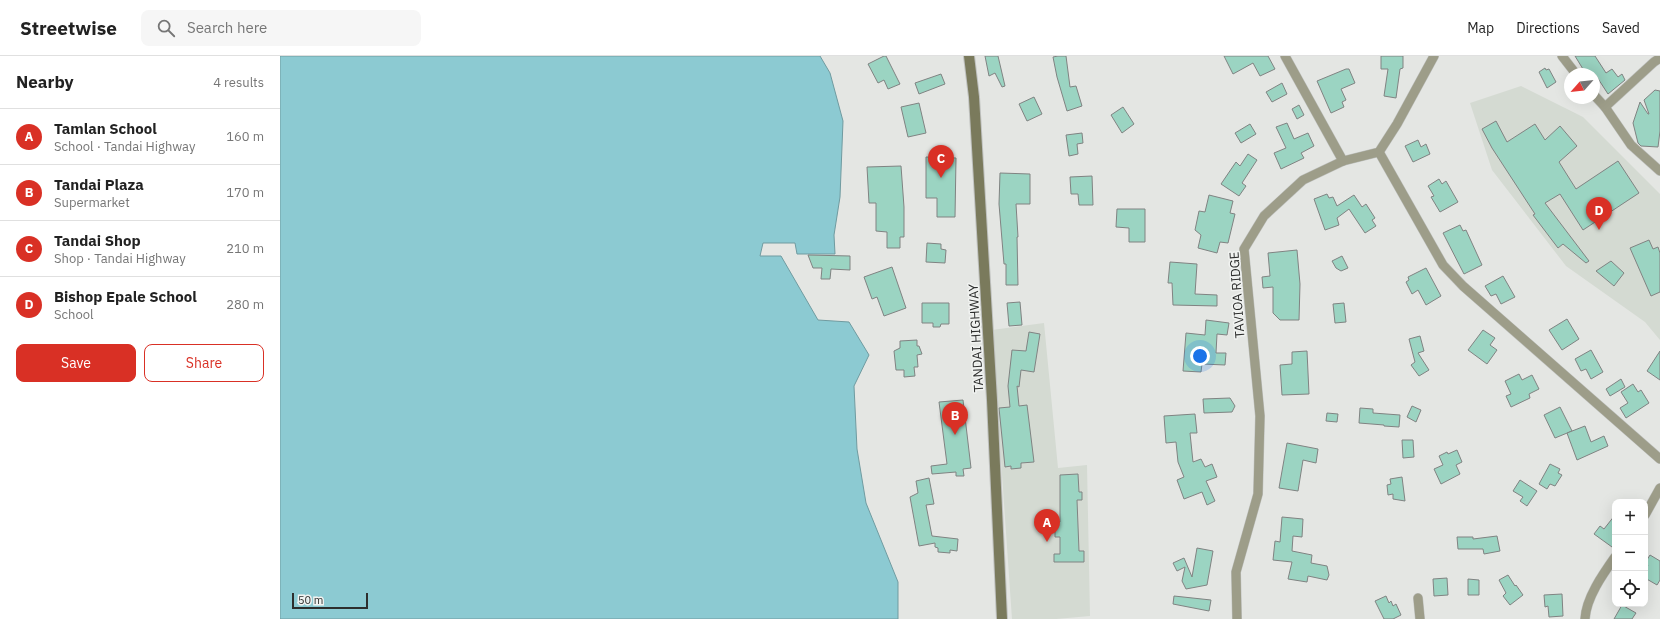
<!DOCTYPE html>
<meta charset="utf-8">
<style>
body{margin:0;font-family:"IBM Plex Sans",sans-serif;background:#f6f6f6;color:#222}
.controls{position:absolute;right:12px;bottom:12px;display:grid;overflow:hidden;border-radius:8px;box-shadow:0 4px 16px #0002}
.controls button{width:36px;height:36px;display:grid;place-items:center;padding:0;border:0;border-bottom:1px solid #e0e0e0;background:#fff;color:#222;font:20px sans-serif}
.compass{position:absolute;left:1284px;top:12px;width:36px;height:36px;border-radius:50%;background:#fff;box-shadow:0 4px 16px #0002;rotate:243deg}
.scale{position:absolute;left:12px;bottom:10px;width:76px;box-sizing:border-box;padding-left:4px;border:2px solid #2d2e2d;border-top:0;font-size:11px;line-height:14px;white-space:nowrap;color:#2d2e2d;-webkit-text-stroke:3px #f1f3f1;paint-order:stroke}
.you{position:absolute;left:920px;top:300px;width:14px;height:14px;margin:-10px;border:3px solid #fff;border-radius:50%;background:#1a73e8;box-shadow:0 0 0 6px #1a73e833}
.badge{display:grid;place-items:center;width:26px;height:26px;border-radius:50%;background:#d93025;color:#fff;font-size:13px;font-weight:700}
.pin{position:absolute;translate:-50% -33px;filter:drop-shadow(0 1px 2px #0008)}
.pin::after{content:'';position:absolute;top:21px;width:14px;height:12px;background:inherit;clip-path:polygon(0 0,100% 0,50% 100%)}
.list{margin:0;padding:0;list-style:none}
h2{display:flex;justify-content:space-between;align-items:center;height:52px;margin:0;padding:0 16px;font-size:17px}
h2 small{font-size:13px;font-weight:400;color:#767676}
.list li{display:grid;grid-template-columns:26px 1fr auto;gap:12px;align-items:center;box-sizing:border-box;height:56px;padding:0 16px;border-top:1px solid #e0e0e0}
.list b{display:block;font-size:15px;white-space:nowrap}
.list p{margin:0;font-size:13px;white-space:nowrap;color:#767676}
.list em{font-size:13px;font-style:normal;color:#767676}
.actions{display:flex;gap:8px;padding:12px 16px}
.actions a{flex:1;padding:9px 0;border:1px solid #d93025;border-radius:8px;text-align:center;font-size:14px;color:#d93025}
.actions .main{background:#d93025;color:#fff}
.icon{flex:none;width:22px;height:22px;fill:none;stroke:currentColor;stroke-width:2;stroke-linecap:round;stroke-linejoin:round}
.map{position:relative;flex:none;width:1380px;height:563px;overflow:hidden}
header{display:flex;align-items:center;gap:24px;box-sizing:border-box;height:56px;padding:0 20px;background:#fff;border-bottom:1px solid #e0e0e0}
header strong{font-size:19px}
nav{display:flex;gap:22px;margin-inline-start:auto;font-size:14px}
.search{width:280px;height:36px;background:#f6f6f6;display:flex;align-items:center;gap:10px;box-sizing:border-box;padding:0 14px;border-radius:8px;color:#767676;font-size:15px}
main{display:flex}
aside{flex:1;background:#fff}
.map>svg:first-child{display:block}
.built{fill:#d4dad2}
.water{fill:#8ccad2;stroke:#709ba0}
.building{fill:#9bd4c2;stroke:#808382}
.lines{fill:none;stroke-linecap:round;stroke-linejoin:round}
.minor-casing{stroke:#bfc1bf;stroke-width:10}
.secondary-casing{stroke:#bfc1bf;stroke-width:12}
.minor{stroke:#9d9d89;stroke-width:9}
.secondary{stroke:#7a7a5c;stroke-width:10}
.labels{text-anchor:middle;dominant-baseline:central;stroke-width:3;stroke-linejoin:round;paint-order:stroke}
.street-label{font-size:13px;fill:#2d2e2d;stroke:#f1f3f1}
</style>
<header>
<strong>Streetwise</strong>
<div class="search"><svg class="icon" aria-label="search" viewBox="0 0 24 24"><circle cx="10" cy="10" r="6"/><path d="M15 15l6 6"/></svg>Search here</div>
<nav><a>Map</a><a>Directions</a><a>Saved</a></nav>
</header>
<main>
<aside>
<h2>Nearby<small>4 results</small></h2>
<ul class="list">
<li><span class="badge">A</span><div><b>Tamlan School</b><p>School · Tandai Highway</p></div><em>160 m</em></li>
<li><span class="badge">B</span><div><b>Tandai Plaza</b><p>Supermarket</p></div><em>170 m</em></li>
<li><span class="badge">C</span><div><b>Tandai Shop</b><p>Shop · Tandai Highway</p></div><em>210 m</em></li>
<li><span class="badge">D</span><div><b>Bishop Epale School</b><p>School</p></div><em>280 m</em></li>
</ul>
<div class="actions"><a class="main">Save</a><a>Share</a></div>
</aside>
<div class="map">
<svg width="1380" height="563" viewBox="0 0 1380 563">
<rect width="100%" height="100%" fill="#e4e6e3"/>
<g class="built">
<path d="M1241 30 1303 61 1380 138V284L1365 266 1286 210 1212 114 1190 47Z"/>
<path d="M764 267 778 412 807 409 810 560 776 563H732L712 274Z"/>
</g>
<path class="water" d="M0 0H540L550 17 563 65 560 141 554 179 555 198H517L515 187H483L480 200H501L538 264 569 266 589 299 574 330 577 393 586 447 618 526V563H0Z"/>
<g class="building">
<path d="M604 0H606L620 28 608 33 604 24 598 27 588 8Z"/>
<path d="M705 0H718L725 30 722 31 715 17 709 20Z"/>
<path d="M778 0H786L790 31 796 30 802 50 787 55 777 21 773 1Z"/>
<path d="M944 0H988L995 13 980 20 973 7 953 18Z"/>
<path d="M1101 0H1123V12L1120 13 1116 42 1104 40 1108 13H1101Z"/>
<path d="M1295 0H1315L1326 17 1332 13 1338 21 1342 18 1345 24 1328 38 1315 18H1306Z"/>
<path d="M1265 12 1266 14 1269 13 1276 26 1267 32 1259 16Z"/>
<path d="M1066 13H1069L1075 27 1061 33 1066 44 1062 46 1064 51 1051 57 1037 25Z"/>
<path d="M661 18 665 28 639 38 635 27Z"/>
<path d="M1002 27 1007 38 992 46 986 36Z"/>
<path d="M1375 34 1380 35V75L1378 91 1361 90 1358 87 1353 67 1360 46 1368 58H1369L1364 44Z"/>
<path d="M754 41 762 58 747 65 739 48Z"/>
<path d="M639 47 646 77 628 81 621 51Z"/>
<path d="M1019 49 1024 59 1017 63 1012 53Z"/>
<path d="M843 51 854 68 842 77 831 59Z"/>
<path d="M1216 65 1227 86 1255 68 1265 84 1280 70 1297 90 1279 106 1296 133 1338 105 1359 137 1303 174 1280 138 1265 147 1309 205 1306 207 1283 188 1278 192 1253 159 1255 158 1212 92 1202 73Z"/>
<path d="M1007 67 1014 83 1028 77 1034 90 1021 97 1024 102 1001 113 994 97 1006 92 996 71Z"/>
<path d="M970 68 976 78 961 87 955 77Z"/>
<path d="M802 77 803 87 797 88 798 98 789 100 786 79Z"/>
<path d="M1138 84 1141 91 1146 88 1150 98 1133 106 1125 90Z"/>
<path d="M968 98 977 104 962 127 966 130 959 140 941 128 956 106 960 110Z"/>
<path d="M646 101 676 102 675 161H657V142H646Z"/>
<path d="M621 110 624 151V181H620V192H607V176L596 175V147H589L587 111Z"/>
<path d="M720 117 750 118V148H736L738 181H737L738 229H726V208H724L719 148Z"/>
<path d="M812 120 813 149H799L798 138H791L790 121Z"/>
<path d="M1159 123 1162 128 1166 125 1178 146 1160 156 1151 141 1154 140 1148 130Z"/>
<path d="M1047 138 1049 142 1053 141 1057 150 1074 139 1082 151 1086 148 1095 162 1092 164 1096 170 1085 177 1069 153 1057 162 1059 169 1045 174 1034 143Z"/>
<path d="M929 139 953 145 950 157 955 158 948 187 940 186 937 197 918 192 921 179 915 174 919 155 925 156Z"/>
<path d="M837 153H865V186H849V172L836 171Z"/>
<path d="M1180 169 1183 175 1186 174 1202 209 1184 218 1163 177Z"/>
<path d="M1369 184 1373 193 1378 191 1380 197V236L1371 240 1350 192Z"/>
<path d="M647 187 661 188V193L666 194 665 207 646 206Z"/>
<path d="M1017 194 1020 228 1019 264H1000L993 257V231L983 232 982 221 990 220 988 197Z"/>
<path d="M528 199 570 200V214L551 213 550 223H541L542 212H533Z"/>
<path d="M1062 200 1068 212 1061 215 1056 212 1052 205Z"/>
<path d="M1331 205 1344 217 1334 230 1316 215Z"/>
<path d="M890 206 917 208 915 238 937 239V250L893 249 892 227H888Z"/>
<path d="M612 211 626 252 604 260 597 241 592 243 584 221Z"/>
<path d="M1146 212 1161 240 1146 249 1138 234 1132 238 1126 226 1129 224 1128 221Z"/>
<path d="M1223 220 1235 241 1221 248 1216 238 1211 240 1205 230Z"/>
<path d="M740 246 742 269 729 270 727 247Z"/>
<path d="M642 247H669V268H661L660 271H653V267H642Z"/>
<path d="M1064 247 1066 266 1055 267 1053 248Z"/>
<path d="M1287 263 1299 283 1282 294 1269 274Z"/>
<path d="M926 264 949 267 947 279 937 278 936 297H946L945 309 922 308 921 316 903 315 906 277 925 279Z"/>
<path d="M1203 274 1215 282 1210 289 1217 294 1207 308 1188 294Z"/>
<path d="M749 276 760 278 754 316 741 314 739 331 737 330 739 350 747 349 754 406 741 407V412L731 413V410L725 411 719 352 730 351 728 330 732 294 746 295Z"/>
<path d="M1140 280 1144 295 1138 297 1149 314 1139 320 1131 309 1135 306 1129 283Z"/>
<path d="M637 284V290H639L642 298 637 299 638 311H634L635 320 624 321V314H616L614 295 620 292V285Z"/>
<path d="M1311 294 1323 316 1311 323 1306 313 1301 315 1295 303Z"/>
<path d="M1027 295 1029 338 1002 339 1000 309 1012 308V296Z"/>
<path d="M1380 295V324L1367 315Z"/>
<path d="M1239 318 1242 324 1252 319 1259 333 1249 338 1250 342 1231 351 1226 340 1231 338 1225 325Z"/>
<path d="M1341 323 1345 331 1330 340 1326 333Z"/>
<path d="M1353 328 1358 336 1361 334 1369 347 1346 362 1340 352 1348 347 1341 336Z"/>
<path d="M950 342 955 350 952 356 924 357 923 343Z"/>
<path d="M683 344 691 412 683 413 684 420H676V416L652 418 651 410 667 408 659 346Z"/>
<path d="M1132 350 1141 354 1136 366 1127 361Z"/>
<path d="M1280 351 1292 375 1275 382 1264 359Z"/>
<path d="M1080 352 1093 353V357L1120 359 1119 371 1104 370V369L1079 367Z"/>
<path d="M1047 357 1058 358 1057 366 1046 365Z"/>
<path d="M915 358 917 377H910L913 406 921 403 925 411 932 408 937 421 926 425 935 445 927 449 922 436 904 443 897 424 904 421 898 406 896 386 886 387 884 360Z"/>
<path d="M1305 370 1311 386 1324 380 1328 390 1297 404 1287 377Z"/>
<path d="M1122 384H1133L1134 401 1123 402Z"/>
<path d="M1007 387 1038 393 1036 407 1023 404 1018 435 999 432Z"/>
<path d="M1177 394 1182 406 1176 409 1180 418 1161 428 1154 413 1163 409 1159 400 1167 396 1168 398Z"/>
<path d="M1270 408 1280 413 1278 417 1282 419 1275 430 1270 428 1267 433 1259 428Z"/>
<path d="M798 418 799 436H802V444H797L799 495H804V506H774V498H780V481H775V466H780V419Z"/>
<path d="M1122 421 1125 445 1113 443V438L1108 439 1107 429 1111 428 1110 423Z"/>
<path d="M649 422 654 448 646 449 652 480 678 483 677 495 670 494V497L658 496V492L655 491V487L639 490 630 441 638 437 636 425Z"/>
<path d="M1240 424 1257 435 1247 450 1240 445 1243 441 1233 435Z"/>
<path d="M1335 459V487L1332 491 1314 478 1320 470 1324 473Z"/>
<path d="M1002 461 1023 463 1022 481 1013 480 1012 495 1032 499 1031 507 1047 510 1049 519 1047 524 1028 520 1027 526 1008 523 1012 506 993 504 995 485 1000 486Z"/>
<path d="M1217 480 1220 495 1204 498 1203 493H1178L1177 481H1193V483Z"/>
<path d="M917 492 933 495 927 529 906 533 902 525 905 511 897 515 893 507 904 502 912 521Z"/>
<path d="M1370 499 1380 505V524L1377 529 1365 522V514L1368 509 1365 507Z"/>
<path d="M1228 519 1235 530 1236 529 1243 539 1230 549 1223 540 1226 537 1219 524Z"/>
<path d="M1167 522 1168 539 1154 540 1153 523Z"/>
<path d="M1188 523 1199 524V539H1188Z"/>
<path d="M1282 538 1283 560 1269 561 1268 550 1265 551 1264 539Z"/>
<path d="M894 540 931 544 929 555 893 548Z"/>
<path d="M1106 540 1109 547 1111 545 1113 550 1116 548 1121 559 1113 563H1104L1095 545Z"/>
<path d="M1342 549 1356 557 1352 563H1334Z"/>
</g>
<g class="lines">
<defs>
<g id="minor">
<path d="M1005 0 1063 105"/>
<path d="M1282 0 1296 18"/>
<path d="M1314 39 1325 51 1351 89 1380 115"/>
<path d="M1325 51 1374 6 1380 2"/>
<path d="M1099 96 1163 209 1183 230 1380 403"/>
<path d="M1365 459 1380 432"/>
<path d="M1138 542 1140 563"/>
<path d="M957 563 956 516 978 438 980 360 964 193 984 160 1023 124 1063 105 1099 96 1117 68 1154 0"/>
<path d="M1305 563C1306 542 1323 518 1335 501"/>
</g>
<path id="secondary" d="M689 0 694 41 712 344 722 563"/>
</defs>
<use href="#minor" class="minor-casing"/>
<use href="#secondary" class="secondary-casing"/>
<use href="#minor" class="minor"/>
<use href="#secondary" class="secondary"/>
</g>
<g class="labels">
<g class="street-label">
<text transform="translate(957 239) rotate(-94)">TAVIOA RIDGE</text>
<text transform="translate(696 282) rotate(-93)">TANDAI HIGHWAY</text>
</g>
</g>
</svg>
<div class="controls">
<button>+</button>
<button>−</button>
<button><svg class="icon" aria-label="locate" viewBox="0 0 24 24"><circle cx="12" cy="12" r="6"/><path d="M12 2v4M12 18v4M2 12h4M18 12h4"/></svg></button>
</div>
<svg class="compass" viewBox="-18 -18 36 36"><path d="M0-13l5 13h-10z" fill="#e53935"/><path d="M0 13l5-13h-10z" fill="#767676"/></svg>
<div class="scale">50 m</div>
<div class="you"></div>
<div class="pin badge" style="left:767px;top:486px">A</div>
<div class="pin badge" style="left:675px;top:379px">B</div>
<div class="pin badge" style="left:661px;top:122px">C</div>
<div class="pin badge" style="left:1319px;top:174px">D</div>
</div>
</main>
